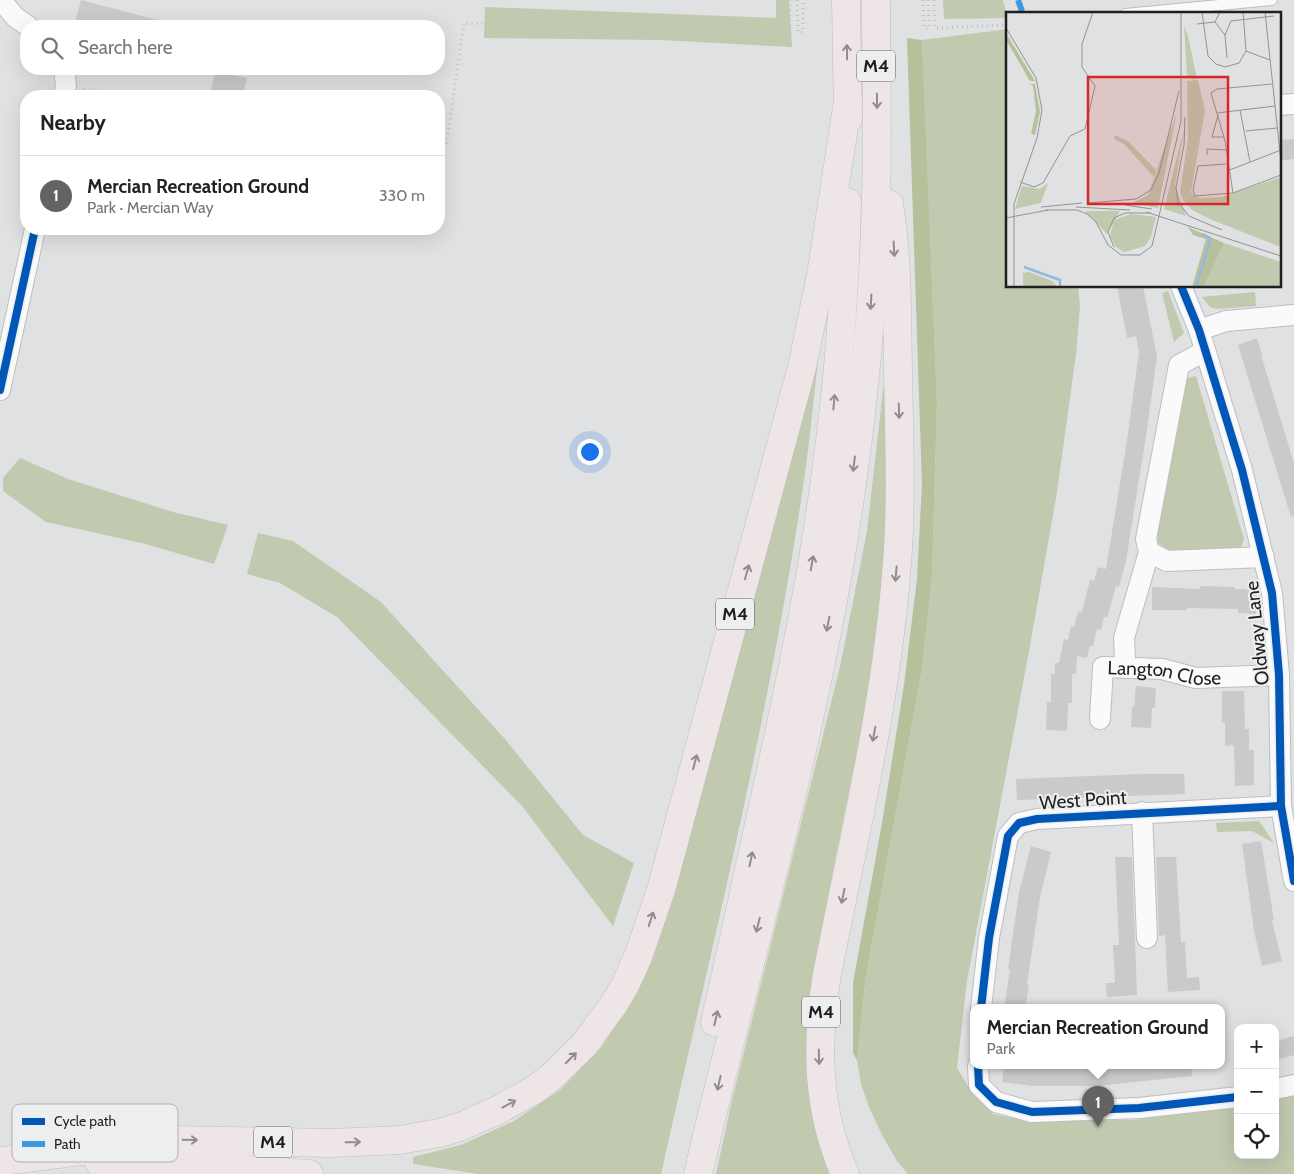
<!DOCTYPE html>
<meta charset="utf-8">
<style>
body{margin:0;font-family:Cabin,sans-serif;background:#f2f2f2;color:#222}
.controls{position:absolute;right:15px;bottom:15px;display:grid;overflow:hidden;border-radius:10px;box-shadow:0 5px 20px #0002}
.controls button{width:45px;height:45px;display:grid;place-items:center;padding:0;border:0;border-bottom:1px solid #e0e0e0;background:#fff;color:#222;font:25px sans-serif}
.you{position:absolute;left:589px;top:451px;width:18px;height:18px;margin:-12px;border:4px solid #fff;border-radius:50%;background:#1a73e8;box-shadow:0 0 0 8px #1a73e833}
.badge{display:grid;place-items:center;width:32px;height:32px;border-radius:50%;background:#636364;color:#fff;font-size:16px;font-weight:700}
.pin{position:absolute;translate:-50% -41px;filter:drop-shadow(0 1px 2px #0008)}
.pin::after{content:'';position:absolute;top:26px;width:18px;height:15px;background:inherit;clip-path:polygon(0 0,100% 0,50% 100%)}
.popup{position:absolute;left:970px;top:1004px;width:255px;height:65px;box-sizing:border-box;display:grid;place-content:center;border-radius:10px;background:#fff;filter:drop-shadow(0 1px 4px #0005);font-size:16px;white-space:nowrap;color:#767676}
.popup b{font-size:19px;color:#222}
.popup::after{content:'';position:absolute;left:50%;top:100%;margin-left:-10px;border:10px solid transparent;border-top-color:#fff}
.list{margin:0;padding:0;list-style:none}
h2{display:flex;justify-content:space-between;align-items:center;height:65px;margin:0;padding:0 20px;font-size:21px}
h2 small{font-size:16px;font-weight:400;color:#767676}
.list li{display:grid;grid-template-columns:32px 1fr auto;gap:15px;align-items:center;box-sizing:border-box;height:80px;padding:0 20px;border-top:1px solid #e0e0e0}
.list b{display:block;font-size:19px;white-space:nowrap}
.list p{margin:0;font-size:16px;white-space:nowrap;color:#767676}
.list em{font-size:16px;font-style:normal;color:#767676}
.icon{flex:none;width:28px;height:28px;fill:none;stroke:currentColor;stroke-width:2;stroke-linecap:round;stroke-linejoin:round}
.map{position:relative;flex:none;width:1294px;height:1174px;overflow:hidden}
.search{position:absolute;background:#fff;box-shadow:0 5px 20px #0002;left:20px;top:20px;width:425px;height:55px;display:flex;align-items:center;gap:12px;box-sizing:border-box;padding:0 18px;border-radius:20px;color:#767676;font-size:19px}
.panel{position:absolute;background:#fff;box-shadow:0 5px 20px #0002;left:20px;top:90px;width:425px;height:145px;border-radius:20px}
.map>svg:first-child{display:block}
.green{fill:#c1c9af}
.forest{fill:#b6c09a}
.building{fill:#cacacb}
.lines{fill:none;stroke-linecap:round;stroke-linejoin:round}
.service-casing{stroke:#bdbebf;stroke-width:12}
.minor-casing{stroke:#bdbebf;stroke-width:22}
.motorway-casing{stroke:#bfbfc0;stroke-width:29}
.path{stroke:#c1c2c2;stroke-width:3;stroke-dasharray:1 4;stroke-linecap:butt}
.service{stroke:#fafafb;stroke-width:10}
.minor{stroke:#fafafb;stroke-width:20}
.motorway{stroke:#eee5e7;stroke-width:28}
.quiet{stroke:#3c9be0;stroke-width:6;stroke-dasharray:12 6;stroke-linecap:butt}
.cycleway-casing{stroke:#eceef0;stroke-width:11}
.cycleway{stroke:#0057b8;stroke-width:8}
.oneway{stroke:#918c8d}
.labels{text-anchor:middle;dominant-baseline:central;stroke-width:4;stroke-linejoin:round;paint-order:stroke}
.shield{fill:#eceef0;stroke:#5c5d5e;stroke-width:1}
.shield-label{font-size:18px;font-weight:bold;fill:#1f1f20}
.street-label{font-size:19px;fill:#1f1f20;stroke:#eceef0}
.inset-river{fill:none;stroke:#94b9de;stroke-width:2.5}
.inset-road{fill:none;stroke:#939394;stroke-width:1}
.view{fill:#d62828;fill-opacity:0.15;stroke:#d62828;stroke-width:2.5}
.inset-edge{fill:none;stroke:#1f1f20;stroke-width:2.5}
.key{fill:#eceef0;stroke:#aeb0b2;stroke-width:1}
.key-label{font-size:14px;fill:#1f1f20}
</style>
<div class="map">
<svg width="1294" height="1174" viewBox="0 0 1294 1174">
<rect width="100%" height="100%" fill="#e0e1e2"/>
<g class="green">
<path d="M776 0H789L792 47 661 40 484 38 485 7 776 18Z"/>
<path d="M943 0H1003L1008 18 944 19Z"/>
<path d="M1008 29V286H1078L1080 307 1076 354 1057 492 1029 651 967 981 957 1068 968 1086 993 1114 1028 1121 1134 1120 1238 1106V1155H1275V1099L1294 1095V1174H908L897 1161 882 1135 869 1107 861 1084 857 1060 866 976 922 669 932 576 937 402 922 40Z"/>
<path d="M1168 291 1184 333 1174 342 1162 293Z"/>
<path d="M1255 292 1256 306 1217 309 1210 307 1202 297Z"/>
<path d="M822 328C815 381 811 435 803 487 769 718 712 946 661 1174H478L413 1164V1157L461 1145 514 1121 560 1090 601 1048 634 996 657 946Z"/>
<path d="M885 373 888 539 868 716H864L828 896 810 999 834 1174H716L732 1100 840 667 867 531Z"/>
<path d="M1196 376 1244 539 1241 548 1169 550 1158 543V526L1184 379Z"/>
<path d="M20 458 68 479 173 512 228 525 214 564 142 543 46 522 3 491V478Z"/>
<path d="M258 533 293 541 381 602 504 738 583 835 634 863 613 926 522 806 337 617 280 583 247 574Z"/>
<path d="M1259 821 1274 843 1252 831 1217 832 1216 823Z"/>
</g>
<path class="forest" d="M907 38 922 40 937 402 932 576 922 669 866 976 857 1060 853 1053V983L882 823 904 685 917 579 922 484Z"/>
<g class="building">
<path d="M81 0 165 22 164 26H86L75 23Z"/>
<path d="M215 71 247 78 243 96 211 90Z"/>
<path d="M1294 139V159L1282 160 1280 140Z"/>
<path d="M1117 286H1143L1157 357 1146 436 1126 561 1119 587 1116 586 1107 618 1104 617 1101 630 1097 629 1093 646H1090L1087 658 1077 656 1076 674H1072V703H1068L1067 731 1046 730 1047 702H1051V674H1055V663H1059L1064 639 1068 640 1071 626 1074 627 1078 611 1082 612 1090 580 1094 581 1098 567 1106 569 1127 440 1139 352 1136 336 1127 338Z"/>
<path d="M1257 338 1262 355H1261L1294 463V516L1291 517 1238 345Z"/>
<path d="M1200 586 1235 587V589L1257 590 1256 614 1238 613V609L1187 608V610H1152V587L1200 589Z"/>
<path d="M1136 686 1156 688 1155 708H1152L1151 728 1131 727 1132 707H1134Z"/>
<path d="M1222 691H1244L1245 729H1249V750H1254V785L1235 786 1234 745 1225 746V723H1222Z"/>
<path d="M1141 774H1184L1185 794 1017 800 1016 779Z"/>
<path d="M1261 841 1274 920 1272 921 1282 961 1262 966 1254 931 1242 844Z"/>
<path d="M1031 846 1051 852 1040 897 1027 984 1029 985 1025 1008H1004L1010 969H1008L1019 892Z"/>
<path d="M1115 857H1132L1137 995 1107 997 1106 983H1115L1113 945H1119Z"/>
<path d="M1156 857H1176L1181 942H1185L1187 978 1199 977 1200 990 1168 992 1165 935 1159 936Z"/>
<path d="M1294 1036V1055L1275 1060V1041Z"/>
<path d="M1004 1066H1191L1192 1076 1098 1086H1033L1002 1082Z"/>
</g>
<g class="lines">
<defs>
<path id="service" d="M1125 14 1272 0"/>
<g id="minor">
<path d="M1 0 15 17 28 26"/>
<path d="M64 96 66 86 64 69"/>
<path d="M1280 105 1294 104"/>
<path d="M1181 286 1199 330 1242 470 1272 593 1279 675 1281 806 1294 881"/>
<path d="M1199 330 1226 321 1294 315"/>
<path d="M1205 351 1179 365 1146 539 1149 552 1167 561 1264 557"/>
<path d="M0 390 35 229"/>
<path d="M1125 657 1124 638 1149 552"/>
<path id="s1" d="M1100 719 1103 667 1162 669 1196 678 1279 675"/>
<path d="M1142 812 1147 938"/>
<path d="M981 1008 989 938 1008 836 1019 823 1037 819 1281 806"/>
<path d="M978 1066 979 1085 996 1102 1032 1112 1139 1108 1238 1097"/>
<path d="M1275 1089 1294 1085"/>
</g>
<g id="motorway">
<path d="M846 0 848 119"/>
<path d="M715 1022C733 945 749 869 766 793 790 684 813 575 827 464 839 377 845 289 847 202"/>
<path d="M3 1161 169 1140 332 1143 400 1140 444 1132 462 1126 500 1109 534 1090 549 1079 584 1045 614 1004 625 985 638 957 661 890 802 367 821 275 848 101"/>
<path d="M99 1162 231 1168 309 1174"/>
<path d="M698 1174C745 972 804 772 839 567 860 445 873 321 876 198 878 132 876 66 876 0"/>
<path d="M845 1174C816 1107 816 1044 827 974 854 838 887 700 897 563 902 499 899 435 898 371 897 316 898 259 889 204"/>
</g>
</defs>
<use href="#service" class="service-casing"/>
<use href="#minor" class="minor-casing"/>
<use href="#motorway" class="motorway-casing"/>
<g class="path">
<path d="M797 0 798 32H803V0"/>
<path d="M923 0 924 28H929L928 0"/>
<path d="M934 0 935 28 1008 25"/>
<path d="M84 89 130 96"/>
<path d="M439 146 446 147 464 23 732 32H790V0"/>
</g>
<use href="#service" class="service"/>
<use href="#minor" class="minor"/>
<use href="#motorway" class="motorway"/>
<path class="quiet" d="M1018 0 1023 14"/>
<defs>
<g id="cycleway">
<path d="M1181 286 1199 330 1242 470 1272 593 1279 675 1281 806 1294 881"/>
<path d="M0 390 35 229"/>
<path d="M981 1008 989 938 1008 836 1019 823 1037 819 1281 806"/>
<path d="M978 1066 979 1085 996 1102 1032 1112 1139 1108 1238 1097"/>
</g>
</defs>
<use href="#cycleway" class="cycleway-casing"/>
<use href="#cycleway" class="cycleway"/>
</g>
<defs><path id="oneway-shaft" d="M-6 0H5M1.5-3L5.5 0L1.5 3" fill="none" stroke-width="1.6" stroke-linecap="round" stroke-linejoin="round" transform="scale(1.25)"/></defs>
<g class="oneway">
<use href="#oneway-shaft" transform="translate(847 52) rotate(-91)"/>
<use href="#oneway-shaft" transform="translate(877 101) rotate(89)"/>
<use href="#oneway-shaft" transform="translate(894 249) rotate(87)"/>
<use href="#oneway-shaft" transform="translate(871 302) rotate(93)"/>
<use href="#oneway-shaft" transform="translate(834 402) rotate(-85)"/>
<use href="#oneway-shaft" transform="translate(899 411) rotate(88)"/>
<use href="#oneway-shaft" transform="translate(854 464) rotate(97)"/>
<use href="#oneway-shaft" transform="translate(812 563) rotate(-80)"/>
<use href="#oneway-shaft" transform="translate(747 572) rotate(-74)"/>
<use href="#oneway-shaft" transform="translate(896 574) rotate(95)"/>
<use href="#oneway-shaft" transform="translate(828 624) rotate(101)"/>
<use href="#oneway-shaft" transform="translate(874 734) rotate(101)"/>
<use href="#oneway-shaft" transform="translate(695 762) rotate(-75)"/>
<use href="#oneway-shaft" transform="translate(751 859) rotate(-78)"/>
<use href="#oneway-shaft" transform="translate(843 896) rotate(102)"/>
<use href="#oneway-shaft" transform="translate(651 919) rotate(-72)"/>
<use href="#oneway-shaft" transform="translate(758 925) rotate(104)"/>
<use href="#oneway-shaft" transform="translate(716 1018) rotate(-77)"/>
<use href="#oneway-shaft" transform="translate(819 1057) rotate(88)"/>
<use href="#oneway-shaft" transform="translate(571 1058) rotate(-45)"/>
<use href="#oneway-shaft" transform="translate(719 1083) rotate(103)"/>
<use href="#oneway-shaft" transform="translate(509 1104) rotate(-28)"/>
<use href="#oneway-shaft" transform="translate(190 1140) rotate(1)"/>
<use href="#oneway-shaft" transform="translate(353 1142) rotate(-1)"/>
</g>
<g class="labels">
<g class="shield">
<rect x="857" y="50.5" width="38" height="31" rx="4"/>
<rect x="716" y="598.5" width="38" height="31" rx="4"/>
<rect x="802" y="996.5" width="38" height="31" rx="4"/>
<rect x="254" y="1126.5" width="38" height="31" rx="4"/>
</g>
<g class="shield-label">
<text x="876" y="66">M4</text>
<text x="735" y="614">M4</text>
<text x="821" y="1012">M4</text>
<text x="273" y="1142">M4</text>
</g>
<g class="street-label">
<text transform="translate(1257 633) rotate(-96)">Oldway Lane</text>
<text stroke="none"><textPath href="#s1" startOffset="114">Langton Close</textPath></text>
<text transform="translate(1083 800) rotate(-4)">West Point</text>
</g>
</g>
<g transform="translate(1006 12)">
<rect width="275" height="275" fill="#e0e1e2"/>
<path d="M178 14 182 24 191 67H184L181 63ZM192 68 199 98 185 181 193 186 216 185 275 165V235L206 208 186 198 177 188 174 180 182 127 181 69ZM171 100 152 196 126 191 142 183ZM178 117 169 173 180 204 158 197ZM109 123 123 130 150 158 148 165 118 132 108 127ZM42 171 35 191 9 197 16 174 34 177ZM79 199H114L101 222ZM125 202 150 205 145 225 139 234 118 240 110 235 104 224 108 208ZM218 231 275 250V275H198ZM23 260 46 269 51 275H17V261Z" fill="#c1c9af"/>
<path d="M0 21 29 69H24L0 28ZM24 72H29L34 100 29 123 25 122 30 99 27 74ZM182 215 218 231 198 275H186L200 227 187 223Z" fill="#b6c09a"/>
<path class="inset-river" d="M18 255 54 268V275M190 275 204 230V226L197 222"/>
<path class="inset-road" d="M196 0 202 44 210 52 219 55 233 51 240 39 237 0M214 0 209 10 219 23 225 9M259 0 275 150M225 9 268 4M191 12 209 10M0 16 30 66 36 98 31 126 8 192V275M219 23 221 46M240 39 264 48M234 98 244 150M211 101 269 94M212 103 206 125H218M179 105 178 133 170 175 172 190 183 204 216 218M240 119 271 116M201 143V137L220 138M220 152 192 154 187 178 189 184 227 181 275 163M221 159 275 138M14 170 28 175 37 171 64 124 79 117 89 74 76 55V32L87 0M227 181 219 129 205 81 211 77 266 72M82 191 130 187 145 178 153 161 173 79M119 193 146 197M35 195 76 191M70 195 124 198M40 198H71L81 202 90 210 102 233 115 243H134L146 234 175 109V0M140 200 275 244M0 206 42 198M108 235 102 220 108 206 119 201H145"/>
<path class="view" d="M82 65H222V192H82Z"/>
<rect width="275" height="275" class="inset-edge"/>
</g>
<rect x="12" y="1104" width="166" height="58" rx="8" class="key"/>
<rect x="22" y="1118" width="23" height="7" fill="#0057b8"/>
<rect x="22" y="1141" width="23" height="6" fill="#3c9be0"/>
<g class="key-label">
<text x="54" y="1126">Cycle path</text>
<text x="54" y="1149">Path</text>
</g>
</svg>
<div class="controls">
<button>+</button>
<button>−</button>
<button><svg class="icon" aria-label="locate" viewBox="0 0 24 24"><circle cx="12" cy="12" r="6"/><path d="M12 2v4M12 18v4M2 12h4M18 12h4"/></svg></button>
</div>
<div class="you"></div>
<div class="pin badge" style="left:1098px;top:1127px">1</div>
<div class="popup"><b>Mercian Recreation Ground</b>Park</div>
<div class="search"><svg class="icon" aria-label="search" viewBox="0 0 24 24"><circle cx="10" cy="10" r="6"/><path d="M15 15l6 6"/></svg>Search here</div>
<section class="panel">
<h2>Nearby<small></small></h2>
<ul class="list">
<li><span class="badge">1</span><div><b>Mercian Recreation Ground</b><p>Park · Mercian Way</p></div><em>330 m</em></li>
</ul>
</section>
</div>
